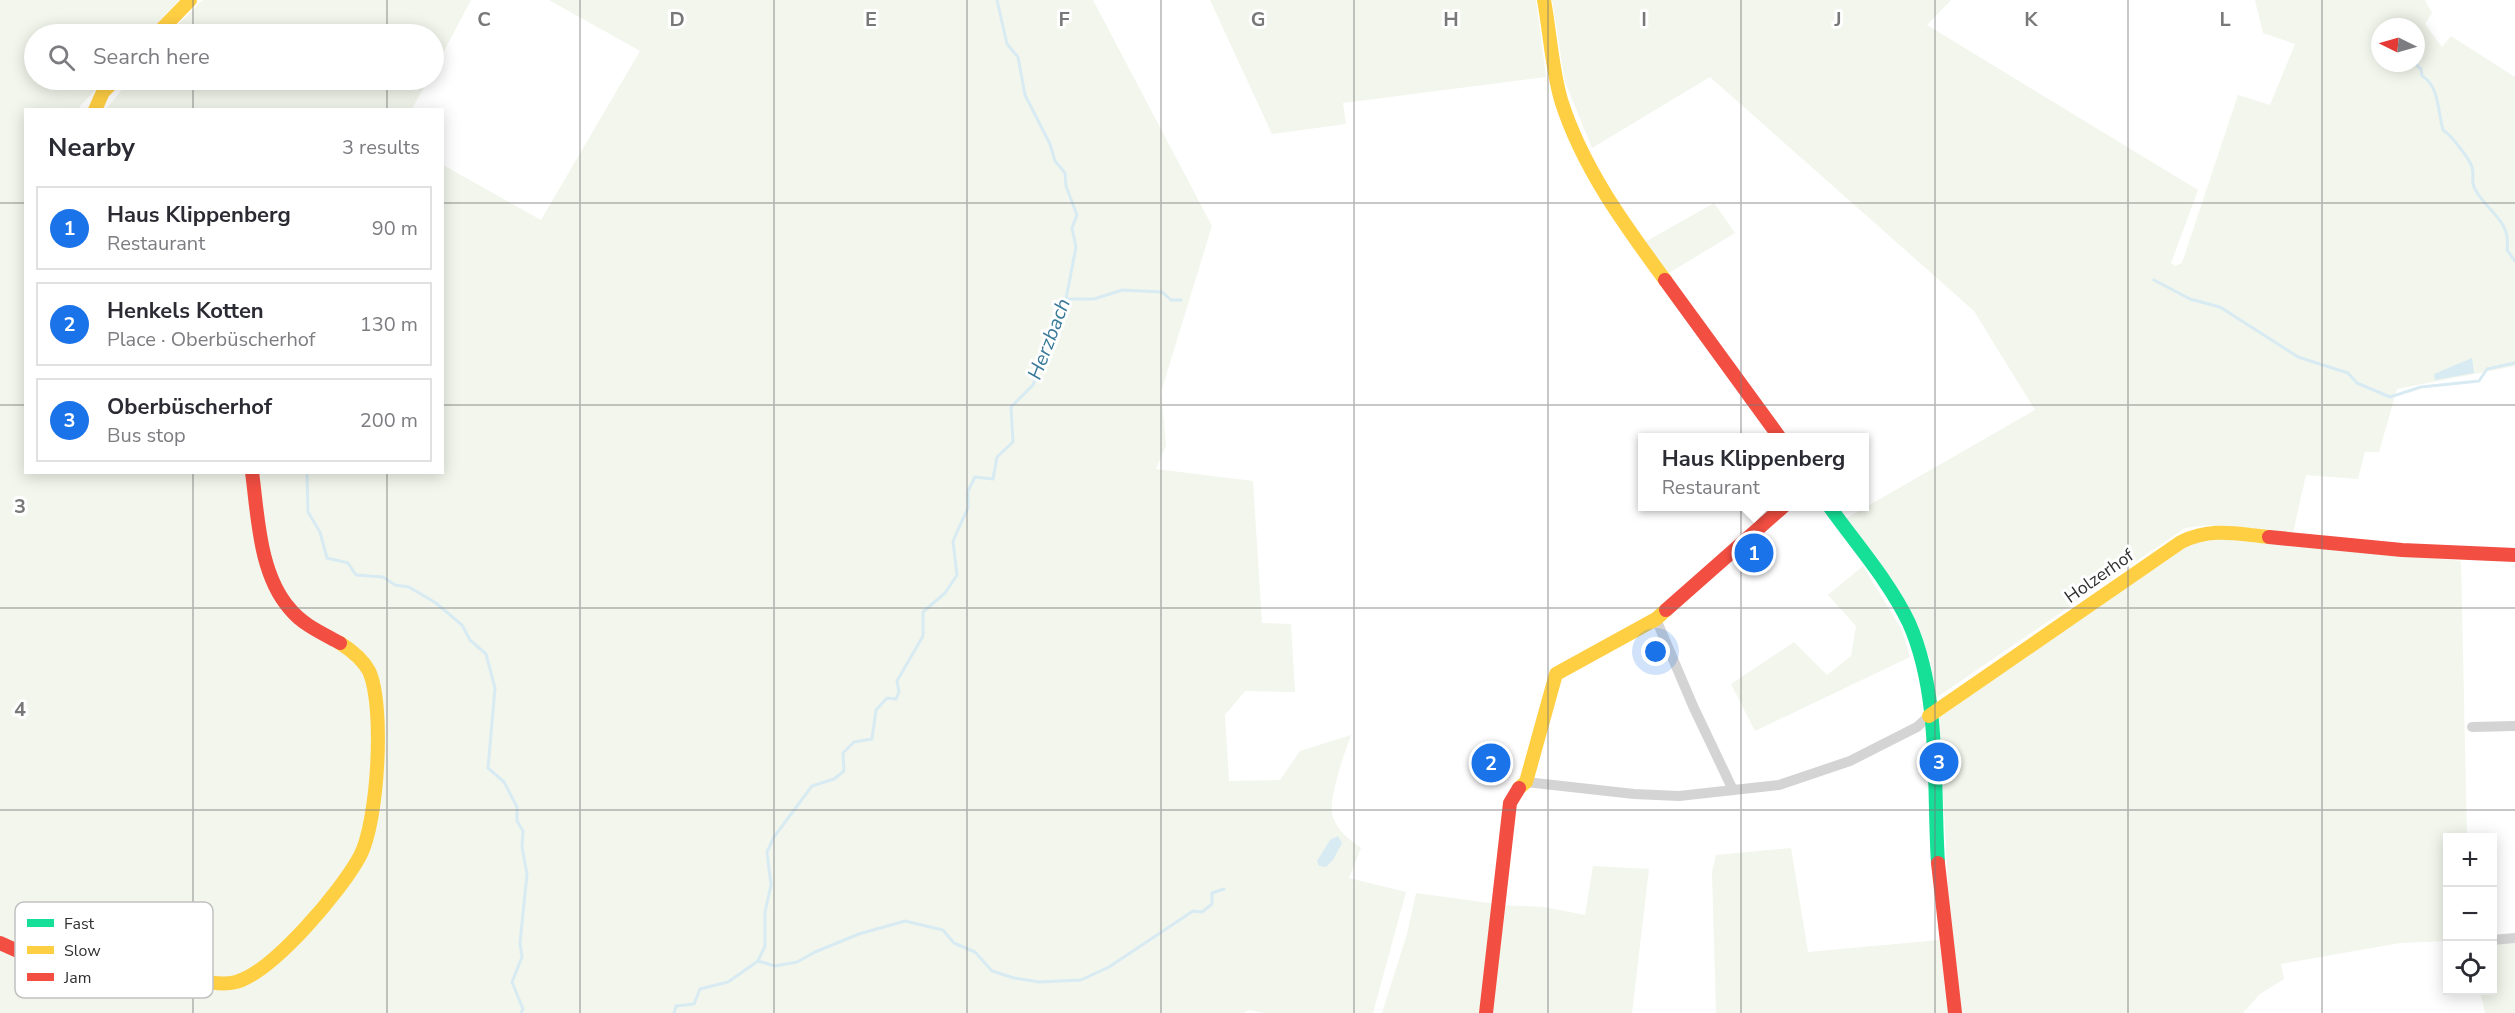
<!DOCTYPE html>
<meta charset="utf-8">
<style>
body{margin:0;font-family:"Nunito Sans",sans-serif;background:#f2f2f3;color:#2b2b33}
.controls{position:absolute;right:18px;bottom:18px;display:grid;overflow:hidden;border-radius:0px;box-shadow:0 3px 15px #0003}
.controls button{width:54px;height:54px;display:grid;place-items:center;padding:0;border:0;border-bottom:2px solid #e1e1e2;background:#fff;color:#2b2b33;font:30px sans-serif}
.compass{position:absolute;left:2371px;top:18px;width:54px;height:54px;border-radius:50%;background:#fff;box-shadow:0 3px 15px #0003;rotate:275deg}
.you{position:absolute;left:1656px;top:652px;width:21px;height:21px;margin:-15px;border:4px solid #fff;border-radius:50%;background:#1a73e8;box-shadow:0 0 0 9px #1a73e833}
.badge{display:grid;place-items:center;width:39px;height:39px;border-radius:50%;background:#1a73e8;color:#fff;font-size:20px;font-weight:700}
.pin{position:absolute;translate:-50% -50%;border:3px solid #fff;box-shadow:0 2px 6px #0006}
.popup{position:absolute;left:1638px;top:433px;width:231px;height:78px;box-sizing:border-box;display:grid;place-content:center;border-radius:0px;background:#fff;filter:drop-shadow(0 2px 4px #0005);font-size:20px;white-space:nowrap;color:#7c7c81}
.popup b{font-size:22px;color:#2b2b33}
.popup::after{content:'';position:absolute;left:50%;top:100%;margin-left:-12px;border:12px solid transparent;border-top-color:#fff}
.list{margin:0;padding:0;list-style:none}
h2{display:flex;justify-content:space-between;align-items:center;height:78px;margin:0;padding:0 24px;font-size:26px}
h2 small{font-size:20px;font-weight:400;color:#7c7c81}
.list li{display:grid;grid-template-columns:39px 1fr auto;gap:18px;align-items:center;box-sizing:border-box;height:84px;margin:0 12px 12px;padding:0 12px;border:2px solid #e1e1e2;border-radius:0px}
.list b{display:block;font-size:22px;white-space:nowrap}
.list p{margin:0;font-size:20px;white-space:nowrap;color:#7c7c81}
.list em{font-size:20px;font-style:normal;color:#7c7c81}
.icon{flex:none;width:33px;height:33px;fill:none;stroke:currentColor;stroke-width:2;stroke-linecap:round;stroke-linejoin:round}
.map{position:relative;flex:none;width:2515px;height:1013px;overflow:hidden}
.search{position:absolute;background:#fff;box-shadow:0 3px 15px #0003;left:24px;top:24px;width:420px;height:66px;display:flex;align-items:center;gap:15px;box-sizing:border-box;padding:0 21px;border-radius:33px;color:#7c7c81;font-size:22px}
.panel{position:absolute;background:#fff;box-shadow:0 3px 15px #0003;left:24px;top:108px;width:420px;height:366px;border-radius:0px}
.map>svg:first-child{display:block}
.green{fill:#f2f6ec;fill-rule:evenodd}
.water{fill:#d8ebf3}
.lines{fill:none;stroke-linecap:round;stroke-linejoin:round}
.stream{stroke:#d8ebf3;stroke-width:3}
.street{stroke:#d4d4d4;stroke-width:10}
.fast{stroke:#16e098;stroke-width:14}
.slow{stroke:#ffcf43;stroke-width:14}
.jam{stroke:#f24e42;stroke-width:14}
.grid{fill:none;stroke:#787878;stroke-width:1.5;stroke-opacity:0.55}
.labels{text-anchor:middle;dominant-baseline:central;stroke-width:6;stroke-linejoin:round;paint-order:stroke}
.street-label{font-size:18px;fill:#303030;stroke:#fff}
.water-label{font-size:20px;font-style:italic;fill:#387998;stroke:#fff}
.key{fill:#fff;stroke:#c1c1c1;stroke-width:1.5}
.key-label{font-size:16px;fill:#303030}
.grid-label{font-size:20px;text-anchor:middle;font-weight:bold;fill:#787878;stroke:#fff;stroke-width:6;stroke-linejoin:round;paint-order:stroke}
</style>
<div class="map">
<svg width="2515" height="1013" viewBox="0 0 2515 1013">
<rect width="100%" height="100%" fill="#fff"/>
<g class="green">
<path d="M0 0H179L147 34H34V80H105L80 106V109L26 110V472H442L443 165 541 220 640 51 549 0H1093L1212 226 1161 392 1166 445 1156 469 1253 481 1262 623 1291 624 1295 692 1245 691 1225 715 1229 781 1280 780 1300 751 1351 735C1345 752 1327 801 1333 817 1338 832 1349 839 1361 848L1349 878 1406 892 1373 1013H1263L1250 1010 1243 1013H0Z"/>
<path d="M203 0H471L434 70V34H168Z"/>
<path d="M1210 0H1536L1546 77 1343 103 1346 124 1272 134Z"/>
<path d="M1552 0H1951L1927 25 2198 190 2171 263 2175 266 2182 263 2238 95 2270 105 2295 44 2263 33 2255 0H2425L2432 13 2425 24 2442 47 2451 36 2515 77V366L2397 389 2379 452H2365L2358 479 2306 475 2293 533 2208 525 2185 528 1936 698 1930 659 1914 625 1845 519 2035 410 1974 311 1710 77 1592 148 1565 82ZM2380 27H2416V63H2380Z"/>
<path d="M130 80H428L412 109H106Z"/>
<path d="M1714 203 1735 233 1669 273 1645 242Z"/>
<path d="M2212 536 2461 561 2467 837 2448 838 2447 941 2400 943 2281 964 2284 979 2260 994 2243 1013H1962L1950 922 1939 718 2187 543Z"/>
<path d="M1863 566 1902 630 1910 657 1755 731 1731 684 1794 642 1827 675 1851 656 1856 626 1828 595Z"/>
<path d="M1791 848 1808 952 1939 940 1948 1013H1716L1712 872 1716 855Z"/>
<path d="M1593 866 1649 869 1632 1013H1490L1501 905 1544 907 1585 915Z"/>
<path d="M1416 893 1496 904 1484 1013H1382L1407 934Z"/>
<path d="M2493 939H2515V1013H2485L2480 991 2492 990Z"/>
</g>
<g class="water">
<path d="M2472 358 2474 373 2435 380 2434 374Z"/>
<path d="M1338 836 1342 843 1333 860 1326 867 1319 866 1317 861 1330 840Z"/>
</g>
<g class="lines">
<g class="stream">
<path d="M2414 63 2421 69 2422 76C2439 85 2438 112 2443 130 2451 135 2469 158 2472 167 2475 177 2469 182 2478 194 2491 214 2511 222 2507 250L2515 261"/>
<path d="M2154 280 2190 299 2220 307 2298 357 2348 373 2357 383 2390 397 2421 387 2479 381 2487 369 2515 363"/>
<path d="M1066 299H1094L1122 290 1162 292 1171 300H1181"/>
<path d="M307 472 308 512 320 532 327 558 348 563 356 575 383 577 395 585 409 587 436 603 462 625 470 640 486 654 495 688 488 768 504 782 517 807V821L523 831 522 847 527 874 520 943 522 957 512 982 523 1009 521 1013"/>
<path d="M758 961 775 966 797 962 815 952 859 934 905 921 943 930 954 943 975 952 992 971 1014 978 1039 982 1081 980 1109 967 1193 911 1202 912 1212 904V893L1224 889"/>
<path d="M674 1013 676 1006 694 1004 700 989 728 982 758 961 765 946V912L771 885 767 852 774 837 812 786 834 779 844 771 843 753 854 742 872 739 876 710 887 698 896 699 899 692 897 681 923 636V612L945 593 957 575 953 541 968 508V491L975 477 993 479 997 457 1013 442 1011 407 1033 385 1060 311 1066 299 1076 247 1072 228 1077 215 1066 186 1065 173 1055 161 1050 144 1025 95 1018 57 1007 44 997 0"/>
</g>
<g class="street">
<path d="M1656 619 1693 706 1733 790"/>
<path d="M2472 727 2515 726"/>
<path d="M1526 782 1634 794 1679 796 1779 785 1850 761 1917 727 1929 716"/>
<path d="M2492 940 2515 938"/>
</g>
<path class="fast" d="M1829 506C1856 544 1889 581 1909 623 1941 695 1933 787 1938 863"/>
<g class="slow">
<path d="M1544 0C1550 33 1552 69 1561 100 1582 167 1624 224 1665 280"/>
<path d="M157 34 190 0"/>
<path d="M95 110 103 92 115 80"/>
<path d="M1929 716 2181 542C2212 527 2236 534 2269 537"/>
<path d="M1519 788 1526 782 1556 674 1656 619 1666 610"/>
<path d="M200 980C211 983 225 985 236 982 273 972 342 890 360 856 378 822 385 706 369 671 362 658 351 650 340 643"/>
</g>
<g class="jam">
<path d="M1665 280 1780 438"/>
<path d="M252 472C258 516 259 574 290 609 303 625 322 633 340 643"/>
<path d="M2269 537 2402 550 2515 555"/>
<path d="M1666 610 1784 506"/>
<path d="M1938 863 1955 1013"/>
<path d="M0 943C21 952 53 971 75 960 90 952 103 939 117 930L135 937 175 970 200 980"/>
<path d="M1486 1013 1510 803 1519 788"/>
</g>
</g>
<path class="grid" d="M193 0V34M387 0V34M580 0V1013M774 0V1013M967 0V1013M1161 0V1013M1354 0V1013M1548 0V1013M1741 0V1013M1935 0V1013M2128 0V1013M2322 0V1013M193 80V110M387 80V110M0 203H26M442 203H2515M0 405H26M442 405H2515M193 472V1013M387 472V1013M0 608H2515M0 810H2515"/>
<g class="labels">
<g class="street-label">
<text transform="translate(2099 576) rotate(-35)">Holzerhof</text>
</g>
<g class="water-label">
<text transform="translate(1049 339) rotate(-69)">Herzbach</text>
</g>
</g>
<rect x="15" y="902" width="198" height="96" rx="9" class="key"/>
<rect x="27" y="919" width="27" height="8" fill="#16e098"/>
<rect x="27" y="946" width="27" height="8" fill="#ffcf43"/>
<rect x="27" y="973" width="27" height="8" fill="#f24e42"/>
<g class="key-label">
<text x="64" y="929">Fast</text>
<text x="64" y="956">Slow</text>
<text x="64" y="983">Jam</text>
</g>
<g class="grid-label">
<text x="484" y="26">C</text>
<text x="677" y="26">D</text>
<text x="871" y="26">E</text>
<text x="1064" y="26">F</text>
<text x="1258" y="26">G</text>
<text x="1451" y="26">H</text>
<text x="1644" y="26">I</text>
<text x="1838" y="26">J</text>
<text x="2031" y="26">K</text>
<text x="2225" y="26">L</text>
<text x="20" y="513">3</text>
<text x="20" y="716">4</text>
</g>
</svg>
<div class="controls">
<button>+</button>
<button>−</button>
<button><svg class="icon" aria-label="locate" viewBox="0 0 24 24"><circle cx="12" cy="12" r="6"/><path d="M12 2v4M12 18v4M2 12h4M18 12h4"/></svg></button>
</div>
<svg class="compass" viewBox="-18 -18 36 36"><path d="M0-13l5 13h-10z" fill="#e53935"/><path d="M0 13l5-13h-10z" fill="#7c7c81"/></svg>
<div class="you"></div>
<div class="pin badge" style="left:1754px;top:553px">1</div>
<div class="popup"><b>Haus Klippenberg</b>Restaurant</div>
<div class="pin badge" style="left:1491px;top:763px">2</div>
<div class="pin badge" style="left:1939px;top:762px">3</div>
<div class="search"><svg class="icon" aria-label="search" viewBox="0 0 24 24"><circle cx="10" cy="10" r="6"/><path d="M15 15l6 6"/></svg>Search here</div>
<section class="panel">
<h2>Nearby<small>3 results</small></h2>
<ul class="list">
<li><span class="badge">1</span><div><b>Haus Klippenberg</b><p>Restaurant</p></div><em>90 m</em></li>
<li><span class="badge">2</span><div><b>Henkels Kotten</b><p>Place · Oberbüscherhof</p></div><em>130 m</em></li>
<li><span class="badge">3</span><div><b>Oberbüscherhof</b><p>Bus stop</p></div><em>200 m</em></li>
</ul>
</section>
</div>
